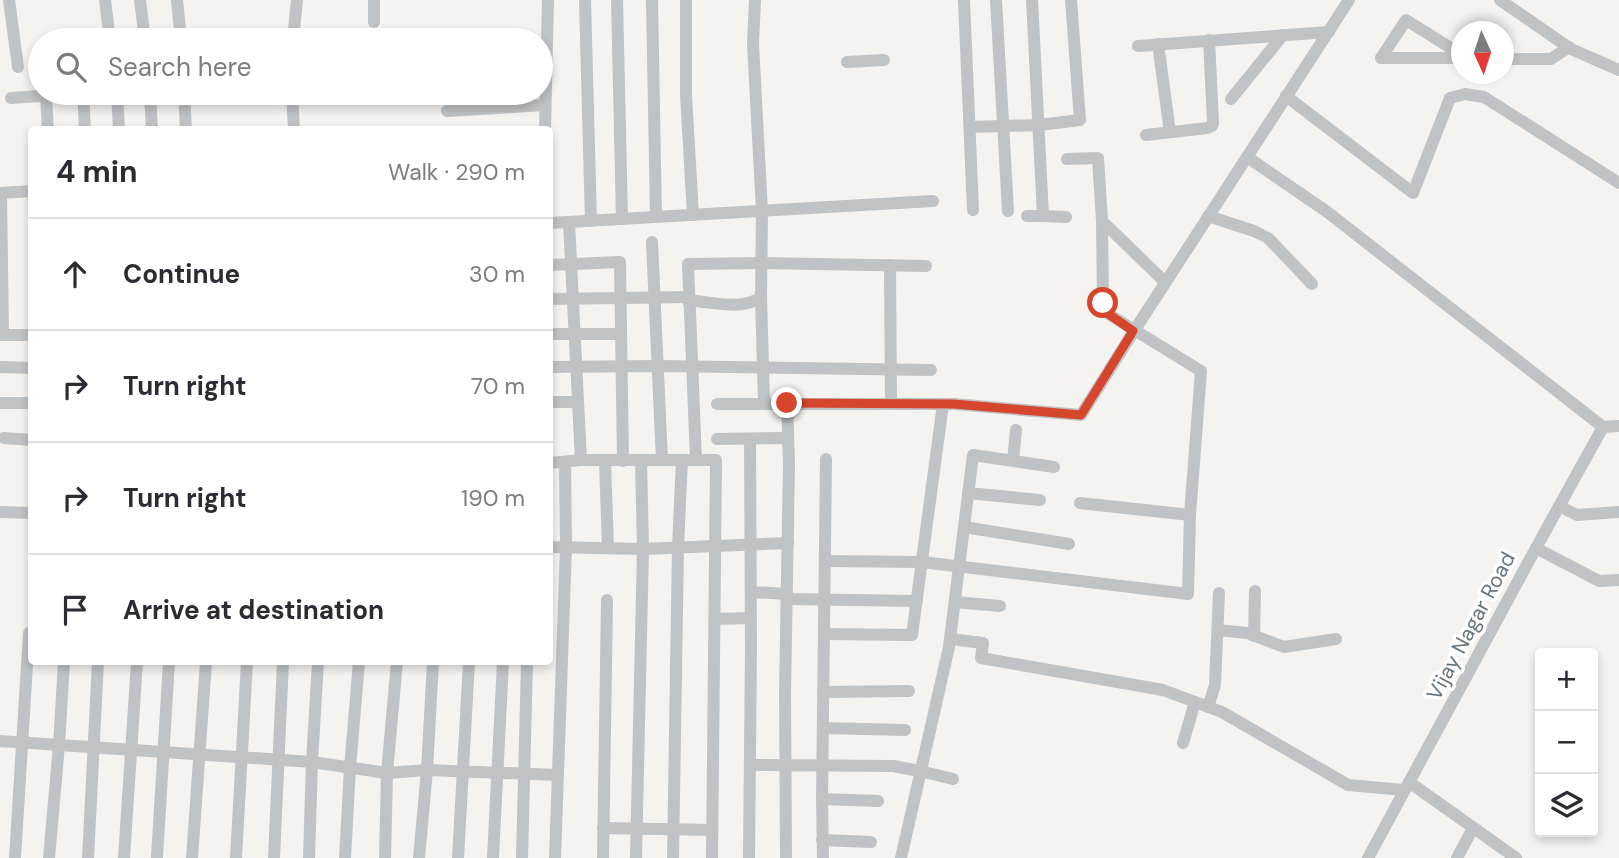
<!DOCTYPE html>
<meta charset="utf-8">
<style>
body{margin:0;font-family:"DM Sans",sans-serif;background:#f7f7f7;color:#2b2b33}
.controls{position:absolute;right:21px;bottom:21px;display:grid;overflow:hidden;border-radius:7px;box-shadow:0 4px 10px #0003}
.controls button{width:63px;height:63px;display:grid;place-items:center;padding:0;border:0;border-bottom:2px solid #e1e1e2;background:#fff;color:#2b2b33;font:35px sans-serif}
.compass{position:absolute;left:1451px;top:21px;width:63px;height:63px;border-radius:50%;background:#fff;box-shadow:0 4px 10px #0003;rotate:177deg}
.stop{position:absolute;width:21px;height:21px;margin:-16px;border:5px solid #d6462d;border-radius:50%;background:#fff}
.stop.end{background:#d6462d;border-color:#fff;box-shadow:0 2px 7px #0008}
.list{margin:0;padding:0;list-style:none}
h2{display:flex;justify-content:space-between;align-items:center;height:91px;margin:0;padding:0 28px;font-size:30px}
h2 small{font-size:23px;font-weight:400;color:#7c7c81}
.list li{display:grid;grid-template-columns:46px 1fr auto;gap:21px;align-items:center;box-sizing:border-box;height:112px;padding:0 28px;border-top:2px solid #e1e1e2}
.list b{display:block;font-size:26px;white-space:nowrap}
.list em{font-size:23px;font-style:normal;color:#7c7c81}
.icon{flex:none;width:38px;height:38px;fill:none;stroke:currentColor;stroke-width:2;stroke-linecap:round;stroke-linejoin:round}
.map{position:relative;flex:none;width:1619px;height:858px;overflow:hidden}
.search{position:absolute;background:#fff;box-shadow:0 4px 10px #0003;left:28px;top:28px;width:525px;height:77px;display:flex;align-items:center;gap:18px;box-sizing:border-box;padding:0 24px;border-radius:38px;color:#7c7c81;font-size:26px}
.panel{position:absolute;background:#fff;box-shadow:0 4px 10px #0003;left:28px;top:126px;width:525px;height:539px;border-radius:7px}
.map>svg:first-child{display:block}
.lines{fill:none;stroke-linecap:round;stroke-linejoin:round}
.minor{stroke:#bfc3c6;stroke-width:12}
.route{stroke:#d6462d;stroke-width:9}
.labels{text-anchor:middle;dominant-baseline:central;stroke-width:7;stroke-linejoin:round;paint-order:stroke}
.street-label{font-size:21px;fill:#65757f;stroke:#fff}
</style>
<div class="map">
<svg width="1619" height="858" viewBox="0 0 1619 858">
<rect width="100%" height="100%" fill="#f4f3f0"/>
<g class="lines">
<g class="minor">
<path d="M9 0 18 67"/>
<path d="M105 0 110 40"/>
<path d="M140 0 145 40"/>
<path d="M177 0 181 40"/>
<path d="M585 0 591 221"/>
<path d="M617 0 622 219"/>
<path d="M652 0 656 217"/>
<path d="M686 0V95L693 215"/>
<path d="M755 0 753 44 762 211 761 297 764 403"/>
<path d="M964 0 973 210"/>
<path d="M996 0 1008 211"/>
<path d="M1500 0 1571 49 1619 70"/>
<path d="M374 22V0"/>
<path d="M293 40 297 0"/>
<path d="M1158 44 1170 132"/>
<path d="M1138 46 1329 32"/>
<path d="M1381 58 1406 20 1462 55"/>
<path d="M1381 58H1462"/>
<path d="M1504 59H1551L1569 47"/>
<path d="M847 62 884 60"/>
<path d="M83 93 85 130"/>
<path d="M117 93 119 130"/>
<path d="M150 93 152 130"/>
<path d="M184 93 186 130"/>
<path d="M292 93 294 130"/>
<path d="M208 95 238 93"/>
<path d="M46 96 48 130"/>
<path d="M1286 96 1413 193 1450 98 1465 94 1484 97 1619 183"/>
<path d="M11 98 82 93"/>
<path d="M1231 99 1283 35"/>
<path d="M447 111 545 105"/>
<path d="M970 127 1039 125 1080 120 1071 0"/>
<path d="M545 130 548 0"/>
<path d="M1146 135 1207 128 1212 126 1213 123 1209 40"/>
<path d="M1247 157 1326 211 1603 427"/>
<path d="M1067 159 1098 158 1102 221 1103 303 1110 315 1201 371 1190 515 1080 503"/>
<path d="M0 193 32 191"/>
<path d="M1 193 3 335"/>
<path d="M1027 216H1043L1032 0"/>
<path d="M1043 216 1066 217"/>
<path d="M1208 216 1254 231 1268 238 1312 284"/>
<path d="M1102 221 1165 282"/>
<path d="M569 222 581 460"/>
<path d="M550 223 933 201"/>
<path d="M652 242 662 460"/>
<path d="M550 265 620 262 623 461"/>
<path d="M890 265 891 404"/>
<path d="M550 299 689 297"/>
<path d="M689 303 696 301C716 303 744 310 761 297"/>
<path d="M550 334H621"/>
<path d="M0 335H32"/>
<path d="M0 367 32 368"/>
<path d="M550 367 658 366 931 370"/>
<path d="M550 402H578"/>
<path d="M0 403H32"/>
<path d="M717 404H954L1081 415 1134 331 1349 0"/>
<path d="M4 438 32 440"/>
<path d="M717 439 788 438"/>
<path d="M696 459 688 264 762 263 926 266"/>
<path d="M605 461 608 548"/>
<path d="M1013 461 1016 430"/>
<path d="M550 463 581 460H716L712 858"/>
<path d="M968 493 1040 500"/>
<path d="M1559 506 1577 515 1619 512"/>
<path d="M0 512 32 513"/>
<path d="M964 527 1069 544"/>
<path d="M550 547 643 549 788 543"/>
<path d="M1536 548 1599 581 1619 580"/>
<path d="M825 561 922 562 1188 594 1190 515"/>
<path d="M751 592 787 594"/>
<path d="M786 599 917 601"/>
<path d="M955 602 1000 606"/>
<path d="M715 619 751 618"/>
<path d="M1218 630 1247 633 1284 647 1336 639"/>
<path d="M824 634 912 635 943 404"/>
<path d="M1254 636 1255 591"/>
<path d="M950 639 983 643 981 658 1163 690 1222 712 1348 785 1404 790"/>
<path d="M823 692 909 691"/>
<path d="M1208 707 1215 685 1219 593"/>
<path d="M823 728 905 730"/>
<path d="M0 741 312 762 387 773 427 770 557 775"/>
<path d="M1183 743 1195 702"/>
<path d="M750 765 893 766 920 771 953 779"/>
<path d="M1409 782 1516 858"/>
<path d="M822 799 878 801"/>
<path d="M603 828 712 830"/>
<path d="M822 840 871 842"/>
<path d="M157 857 169 662"/>
<path d="M15 858 29 633"/>
<path d="M49 858 59 745 64 662"/>
<path d="M88 858 98 662"/>
<path d="M124 858 137 662"/>
<path d="M192 858 206 662"/>
<path d="M236 858 247 662"/>
<path d="M274 858 283 662"/>
<path d="M309 858 312 762 318 662"/>
<path d="M345 858 350 768 359 662"/>
<path d="M385 858 387 773 397 662"/>
<path d="M419 858 427 770 433 662"/>
<path d="M458 858 469 662"/>
<path d="M493 858 503 662"/>
<path d="M522 858 527 662"/>
<path d="M555 858 566 547 565 462"/>
<path d="M603 858 607 600"/>
<path d="M636 858 643 549 641 460"/>
<path d="M673 858 678 547 682 460"/>
<path d="M749 858 751 646 750 439"/>
<path d="M786 858 785 693 789 464 787 403"/>
<path d="M823 858 822 799 826 459"/>
<path d="M901 858 949 647 973 455 1054 467"/>
<path d="M1368 858 1536 548 1603 427 1619 426"/>
<path d="M1457 858 1473 828"/>
</g>
</g>
<g class="lines">
<path class="route" d="M787 403 954 404 1081 415 1133 331 1110 315 1103 303"/>
</g>
<g class="labels">
<g class="street-label">
<text transform="translate(1471 626) rotate(-62)">Vijay Nagar Road</text>
</g>
</g>
</svg>
<div class="controls">
<button>+</button>
<button>−</button>
<button><svg class="icon" aria-label="layers" viewBox="0 0 24 24"><path d="M12 4l9 5-9 5-9-5zM3 14l9 5 9-5"/></svg></button>
</div>
<svg class="compass" viewBox="-18 -18 36 36"><path d="M0-13l5 13h-10z" fill="#e53935"/><path d="M0 13l5-13h-10z" fill="#7c7c81"/></svg>
<div class="stop" style="left:1103px;top:303px"></div>
<div class="stop end" style="left:787px;top:403px"></div>
<div class="search"><svg class="icon" aria-label="search" viewBox="0 0 24 24"><circle cx="10" cy="10" r="6"/><path d="M15 15l6 6"/></svg>Search here</div>
<section class="panel">
<h2>4 min<small>Walk · 290 m</small></h2>
<ul class="list">
<li><svg class="icon" aria-label="ahead" viewBox="0 0 24 24"><path d="M12 20V5M6 11l6-6 6 6"/></svg><div><b>Continue</b></div><em>30 m</em></li>
<li><svg class="icon" aria-label="right" viewBox="0 0 24 24"><path d="M7 20v-9h11M14 6l5 5-5 5"/></svg><div><b>Turn right</b></div><em>70 m</em></li>
<li><svg class="icon" aria-label="right" viewBox="0 0 24 24"><path d="M7 20v-9h11M14 6l5 5-5 5"/></svg><div><b>Turn right</b></div><em>190 m</em></li>
<li><svg class="icon" aria-label="arrive" viewBox="0 0 24 24"><path d="M6 21V4h12l-3 4 3 4H6"/></svg><div><b>Arrive at destination</b></div></li>
</ul>
</section>
</div>
